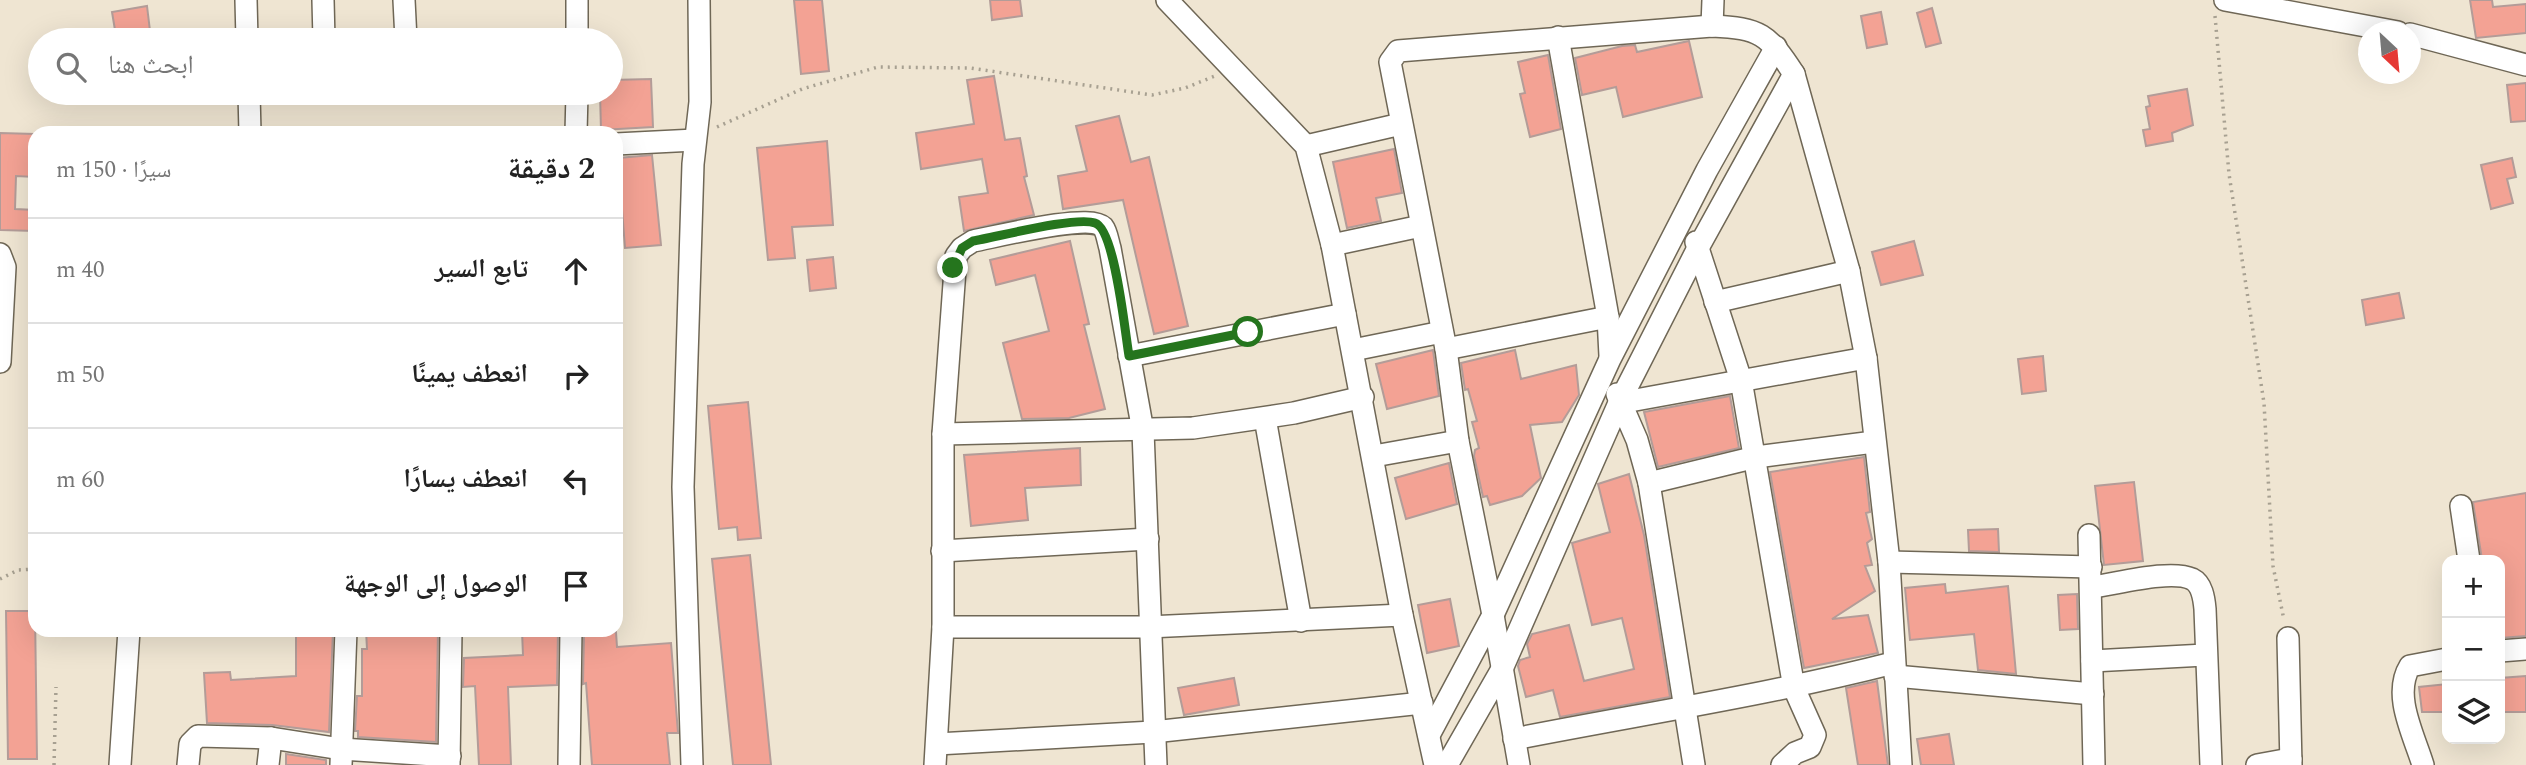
<!DOCTYPE html>
<html lang="ar">
<meta charset="utf-8">
<style>
body{margin:0;font-family:Spectral,"Noto Naskh Arabic",serif;background:#f2f2f2;color:#222;direction:rtl}
.controls{position:absolute;right:21px;bottom:21px;display:grid;overflow:hidden;border-radius:14px;box-shadow:0 7px 28px #0002}
.controls button{width:63px;height:63px;display:grid;place-items:center;padding:0;border:0;border-bottom:2px solid #e0e0e0;background:#fff;color:#222;font:35px sans-serif}
.compass{position:absolute;left:2358px;top:21px;width:63px;height:63px;border-radius:50%;background:#fff;box-shadow:0 7px 28px #0002;rotate:154deg}
.stop{position:absolute;width:21px;height:21px;margin:-16px;border:5px solid #25751d;border-radius:50%;background:#fff}
.stop.end{background:#25751d;border-color:#fff;box-shadow:0 2px 7px #0008}
.list{margin:0;padding:0;list-style:none}
h2{display:flex;justify-content:space-between;align-items:center;height:91px;margin:0;padding:0 28px;font-size:30px}
h2 small{font-size:23px;font-weight:400;color:#767676}
.list li{display:grid;grid-template-columns:46px 1fr auto;gap:21px;align-items:center;box-sizing:border-box;height:105px;padding:0 28px;border-top:2px solid #e0e0e0}
.list b{display:block;font-size:26px;white-space:nowrap}
.list em{font-size:23px;font-style:normal;color:#767676}
.icon{flex:none;width:38px;height:38px;fill:none;stroke:currentColor;stroke-width:2;stroke-linecap:round;stroke-linejoin:round}
.map{position:relative;flex:none;width:2526px;height:765px;overflow:hidden;direction:ltr}
.search{position:absolute;background:#fff;box-shadow:0 7px 28px #0002;left:28px;top:28px;width:595px;height:77px;display:flex;align-items:center;gap:18px;box-sizing:border-box;padding:0 24px;border-radius:38px;color:#767676;font-size:26px}
.panel{position:absolute;background:#fff;box-shadow:0 7px 28px #0002;left:28px;top:126px;width:595px;height:511px;border-radius:21px;direction:rtl}
.map>svg:first-child{display:block}
.building{fill:#f3a294;stroke:#b39c98;stroke-width:2}
.lines{fill:none;stroke-linecap:round;stroke-linejoin:round}
.minor-casing{stroke:#6f6756;stroke-width:24}
.path{stroke:#a7a091;stroke-width:3.5;stroke-dasharray:2 5;stroke-linecap:butt}
.minor{stroke:#fff;stroke-width:21}
.route{stroke:#25751d;stroke-width:9}
</style>
<div class="map">
<svg width="2526" height="765" viewBox="0 0 2526 765">
<rect width="100%" height="100%" fill="#efe5d2"/>
<g class="building">
<path d="M794 0H822L829 71 801 74Z"/>
<path d="M990 0H1020L1022 16 992 20Z"/>
<path d="M2470 0H2492L2493 7 2526 4V33L2476 38Z"/>
<path d="M147 6 150 31 116 36 112 12Z"/>
<path d="M1932 8 1941 43 1926 47 1917 13Z"/>
<path d="M1881 12 1887 44 1867 48 1861 16Z"/>
<path d="M1689 41 1702 97 1623 117 1616 87 1582 95 1575 58 1622 46 1635 45 1637 52Z"/>
<path d="M1548 55 1561 129 1530 137 1520 94 1525 93 1518 62Z"/>
<path d="M994 76 1005 140 1020 138 1027 176 1024 177 1034 215 964 231 959 197 988 193 982 159 921 169 916 133 974 124 967 80Z"/>
<path d="M651 79 653 127 601 130 600 93H611V80Z"/>
<path d="M2526 83V121L2511 122 2507 85Z"/>
<path d="M2187 89 2193 125 2172 133 2173 141 2146 146 2143 130 2150 129 2146 107 2150 106 2148 96Z"/>
<path d="M1119 116 1131 162 1149 157 1188 326 1154 334 1123 200 1063 209 1058 176 1087 171 1076 126Z"/>
<path d="M0 133 35 134V177L16 176 15 209 35 210V231L0 230Z"/>
<path d="M827 141 833 225 792 227 795 258 768 260 757 148Z"/>
<path d="M1394 149 1402 193 1376 198 1381 221 1347 228 1333 162Z"/>
<path d="M652 155 661 245 625 248 618 158Z"/>
<path d="M2512 158 2516 177 2507 179 2513 203 2491 209 2481 165Z"/>
<path d="M1070 241 1089 324 1084 325 1105 409 1069 418 1022 419 1003 343 1049 331 1035 275 996 285 990 260Z"/>
<path d="M1914 241 1923 275 1881 285 1872 252Z"/>
<path d="M833 257 836 288 810 291 807 260Z"/>
<path d="M2399 293 2404 318 2366 325 2362 300Z"/>
<path d="M1433 350 1439 396 1387 409 1376 364Z"/>
<path d="M1515 350 1521 379 1576 365 1579 395 1562 422 1530 425 1541 478 1522 496 1490 505 1487 496 1483 497 1474 456 1475 450 1479 448 1472 422 1477 421 1468 389 1465 390 1461 363Z"/>
<path d="M2043 356 2046 391 2022 394 2018 359Z"/>
<path d="M1730 396 1739 448 1658 467 1644 412Z"/>
<path d="M748 402 761 538 738 540 737 527 719 529 708 406Z"/>
<path d="M1080 448 1081 485 1025 488 1028 520 971 526 964 455Z"/>
<path d="M1864 457 1870 512 1866 513 1872 539 1867 543 1872 565 1865 566 1875 591 1832 619 1868 615 1878 653 1804 668 1770 472Z"/>
<path d="M1449 463 1457 504 1406 519 1395 478Z"/>
<path d="M1629 474 1644 535 1670 697 1560 717 1553 690 1526 697 1518 666 1520 660 1530 657 1527 644 1532 634 1569 625 1584 681 1634 669 1622 618 1592 625 1572 543 1610 532 1598 484Z"/>
<path d="M2134 482 2143 561 2104 565 2095 486Z"/>
<path d="M2526 493V636L2500 638V560H2482L2473 502Z"/>
<path d="M1998 529 1999 552 1969 551 1968 530Z"/>
<path d="M750 555 771 765H733L712 559Z"/>
<path d="M1945 584 1946 593 2008 586 2016 674 1978 670 1974 634 1910 640 1905 588Z"/>
<path d="M2077 594 2078 629 2060 630 2058 595Z"/>
<path d="M1450 599 1459 646 1427 653 1418 605Z"/>
<path d="M6 611H35L37 759H8Z"/>
<path d="M296 630H333L329 732 272 725 207 723 204 673 230 672 231 680 296 676Z"/>
<path d="M366 630H438L436 742 358 737V731H355L357 696H362V649H367Z"/>
<path d="M558 630 557 685 508 687 511 765H479L475 686 463 687 464 658 523 655 522 631Z"/>
<path d="M616 632 617 647 671 643 678 733H667L670 765H592L586 683 583 684 584 634Z"/>
<path d="M2526 676V712H2500V678Z"/>
<path d="M1234 678 1239 705 1184 715 1178 688Z"/>
<path d="M1877 681 1888 765H1858L1846 688Z"/>
<path d="M2447 684V712H2422L2419 687Z"/>
<path d="M1949 734 1954 765H1921L1917 739Z"/>
<path d="M286 754 326 760V765H286Z"/>
</g>
<g class="lines">
<defs>
<g id="minor">
<path d="M246 0 247 40"/>
<path d="M323 0 324 40"/>
<path d="M404 0 406 40"/>
<path d="M1167 0 1306 146 1332 245 1402 615 1435 765"/>
<path d="M2225 0 2398 32"/>
<path d="M1712 26 1713 0"/>
<path d="M2410 34 2526 65"/>
<path d="M1558 37 1608 317 1610 356"/>
<path d="M577 40V0"/>
<path d="M249 93 250 133"/>
<path d="M576 133 577 93"/>
<path d="M616 144 695 140"/>
<path d="M1306 146 1401 124"/>
<path d="M1696 242 1741 380 1794 688 1815 735 1810 747 1795 753 1782 765"/>
<path d="M1332 245 1421 226"/>
<path d="M0 254 5 267 0 362"/>
<path d="M1715 302 1849 271"/>
<path d="M1446 349 1608 317"/>
<path d="M1353 350 1442 332"/>
<path d="M1129 356 1345 314"/>
<path d="M1617 394 1637 440 1649 483 1694 765"/>
<path d="M1619 403 1866 358"/>
<path d="M1265 418 1301 621"/>
<path d="M943 434 1193 428 1294 413 1363 397"/>
<path d="M1374 456 1458 441"/>
<path d="M1649 483 1756 457 1874 442"/>
<path d="M2461 506 2469 560"/>
<path d="M2089 535 2094 765"/>
<path d="M942 551 1148 539"/>
<path d="M1889 562 2091 567"/>
<path d="M2092 587C2117 584 2170 569 2192 579 2202 584 2204 598 2205 609L2211 765"/>
<path d="M943 627H1148L1402 615"/>
<path d="M2288 638 2291 765"/>
<path d="M2500 651 2526 649"/>
<path d="M2092 661 2205 655"/>
<path d="M1895 676 2093 694"/>
<path d="M1429 735 1493 615 1610 359 1707 170 1776 47"/>
<path d="M1514 739C1641 714 1768 695 1893 663"/>
<path d="M937 744 1153 732 1422 703"/>
<path d="M120 765 129 630"/>
<path d="M188 765 190 744 198 736 271 738 341 749 450 756"/>
<path d="M268 765 271 738"/>
<path d="M341 765 346 630"/>
<path d="M449 765 451 630"/>
<path d="M569 765 571 630"/>
<path d="M692 765 683 487 693 164 700 102 699 0"/>
<path d="M935 765 943 627V434L956 256 962 248 973 241C995 237 1089 213 1103 227 1107 232 1108 242 1110 248L1143 431 1156 765"/>
<path d="M1447 765 1502 669 1619 403 1698 248 1794 74"/>
<path d="M1519 765 1493 615 1458 441 1446 349 1390 62 1398 51 1712 26C1760 28 1768 34 1794 74L1849 271 1866 358 1889 562 1901 765"/>
<path d="M2257 765 2291 759"/>
<path d="M2423 765C2414 735 2392 695 2410 666L2447 659"/>
</g>
</defs>
<use href="#minor" class="minor-casing"/>
<g class="path">
<path d="M2215 16 2229 174 2264 403 2273 566 2284 620"/>
<path d="M717 127 802 89 878 67 970 68 1152 95 1185 88 1215 76"/>
<path d="M0 579 18 570 35 569"/>
<path d="M54 765 56 687"/>
</g>
<use href="#minor" class="minor"/>
</g>
<g class="lines">
<path class="route" d="M953 268 962 248 973 241C997 237 1076 216 1095 223 1115 229 1125 333 1129 356L1248 332"/>
</g>
</svg>
<div class="controls">
<button>+</button>
<button>−</button>
<button><svg class="icon" aria-label="layers" viewBox="0 0 24 24"><path d="M12 4l9 5-9 5-9-5zM3 14l9 5 9-5"/></svg></button>
</div>
<svg class="compass" viewBox="-18 -18 36 36"><path d="M0-13l5 13h-10z" fill="#e53935"/><path d="M0 13l5-13h-10z" fill="#767676"/></svg>
<div class="stop" style="left:1248px;top:332px"></div>
<div class="stop end" style="left:953px;top:268px"></div>
<div class="search"><svg class="icon" aria-label="search" viewBox="0 0 24 24"><circle cx="10" cy="10" r="6"/><path d="M15 15l6 6"/></svg>ابحث هنا</div>
<section class="panel">
<h2>2 دقيقة<small>سيرًا · 150 m</small></h2>
<ul class="list">
<li><svg class="icon" aria-label="ahead" viewBox="0 0 24 24"><path d="M12 20V5M6 11l6-6 6 6"/></svg><div><b>تابع السير</b></div><em>40 m</em></li>
<li><svg class="icon" aria-label="right" viewBox="0 0 24 24"><path d="M7 20v-9h11M14 6l5 5-5 5"/></svg><div><b>انعطف يمينًا</b></div><em>50 m</em></li>
<li><svg class="icon" aria-label="left" viewBox="0 0 24 24"><path d="M17 20v-9H6M10 6l-5 5 5 5"/></svg><div><b>انعطف يسارًا</b></div><em>60 m</em></li>
<li><svg class="icon" aria-label="arrive" viewBox="0 0 24 24"><path d="M6 21V4h12l-3 4 3 4H6"/></svg><div><b>الوصول إلى الوجهة</b></div></li>
</ul>
</section>
</div>
